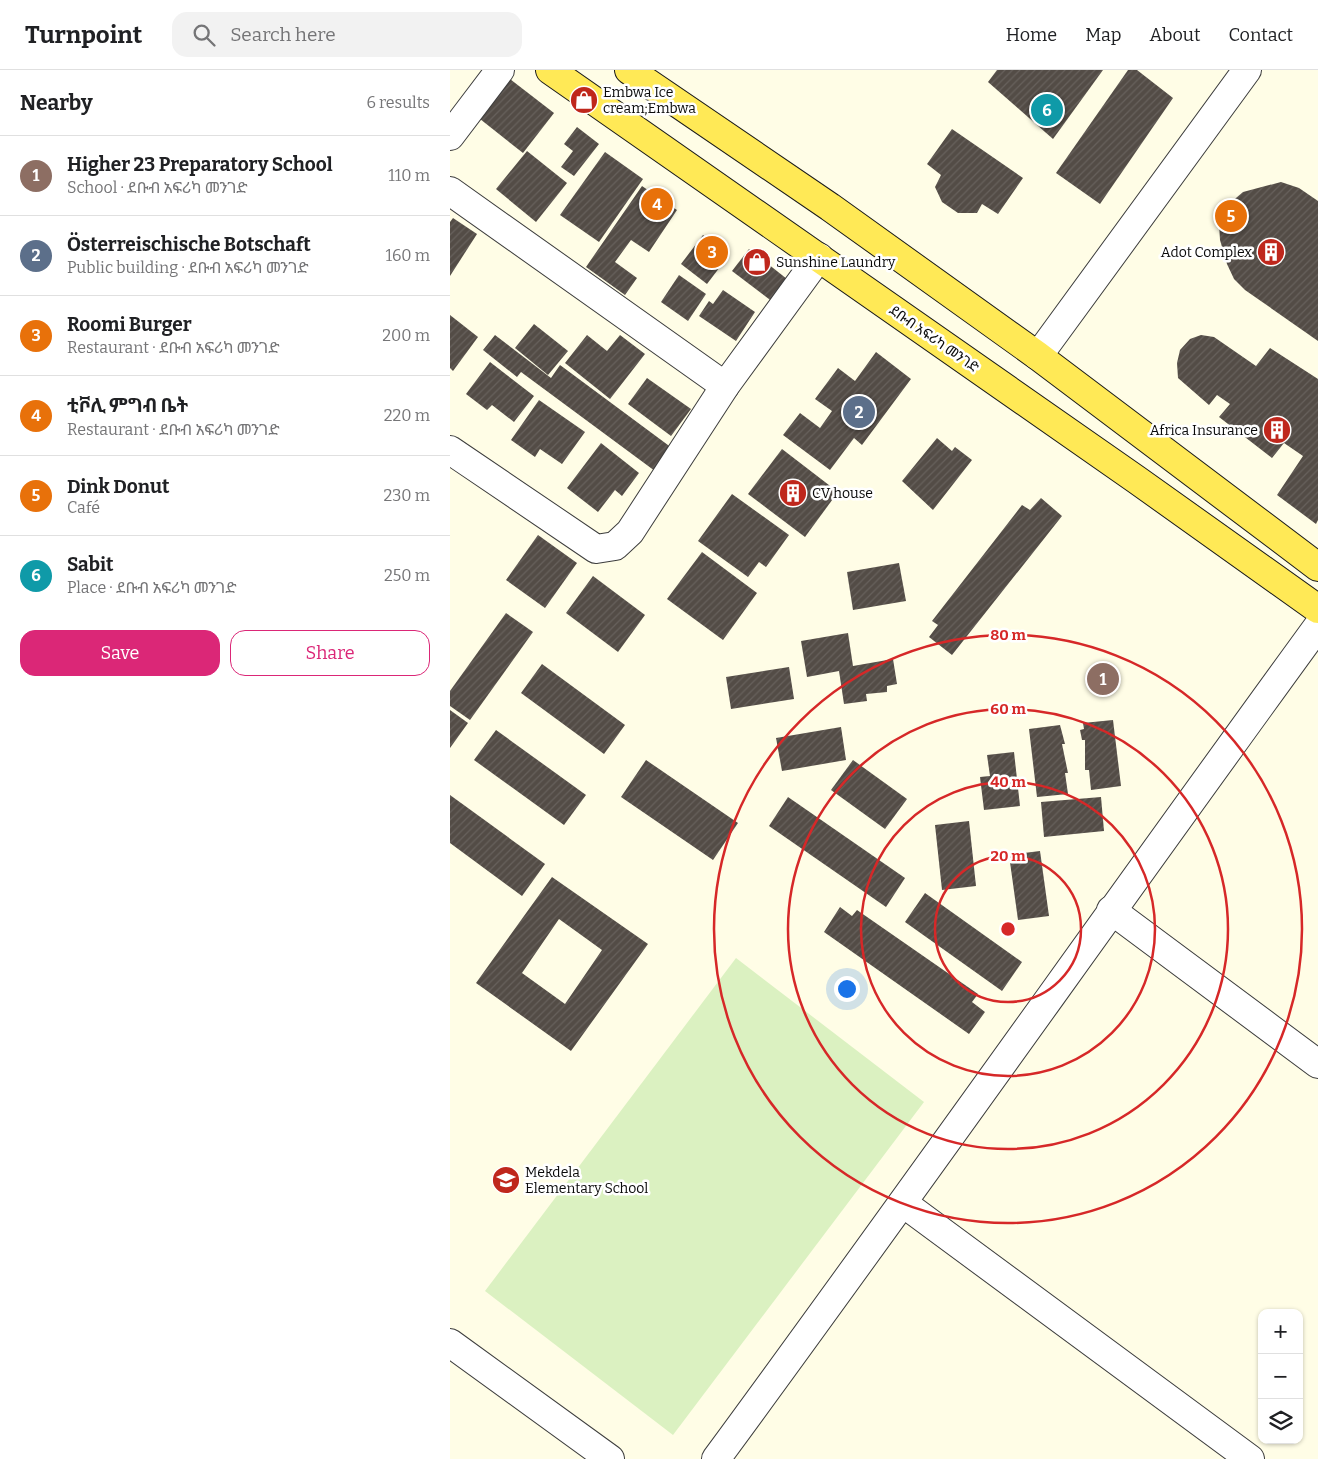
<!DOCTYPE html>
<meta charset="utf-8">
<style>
body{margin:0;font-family:Bitter,"Noto Sans Ethiopic",serif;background:#f2f2f2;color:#202124}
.controls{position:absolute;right:15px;bottom:15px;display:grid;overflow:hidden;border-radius:10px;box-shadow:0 1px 4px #0004}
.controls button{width:45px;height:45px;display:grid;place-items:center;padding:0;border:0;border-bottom:1px solid #e0e0e0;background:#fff;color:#202124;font:25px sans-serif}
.you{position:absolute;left:396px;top:918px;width:18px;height:18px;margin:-12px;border:4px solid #fff;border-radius:50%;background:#1a73e8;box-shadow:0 0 0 8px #1a73e833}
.badge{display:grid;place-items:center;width:32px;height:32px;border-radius:50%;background:#db2777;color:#fff;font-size:16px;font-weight:700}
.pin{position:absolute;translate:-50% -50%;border:2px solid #fff;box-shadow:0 1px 5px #0006}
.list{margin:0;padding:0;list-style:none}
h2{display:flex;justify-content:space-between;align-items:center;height:65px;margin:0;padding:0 20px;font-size:21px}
h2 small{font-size:16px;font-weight:400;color:#757577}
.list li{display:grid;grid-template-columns:32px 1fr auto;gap:15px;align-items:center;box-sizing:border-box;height:80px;padding:0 20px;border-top:1px solid #e0e0e0}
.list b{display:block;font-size:19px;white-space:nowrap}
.list p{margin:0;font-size:16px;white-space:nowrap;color:#757577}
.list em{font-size:16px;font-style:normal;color:#757577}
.actions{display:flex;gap:10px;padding:15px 20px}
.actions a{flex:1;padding:11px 0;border:1px solid #db2777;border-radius:15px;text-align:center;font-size:18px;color:#db2777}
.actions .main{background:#db2777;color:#fff}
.icon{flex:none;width:28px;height:28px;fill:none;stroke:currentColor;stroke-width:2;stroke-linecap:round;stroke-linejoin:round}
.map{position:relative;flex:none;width:868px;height:1389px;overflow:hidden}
header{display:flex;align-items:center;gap:30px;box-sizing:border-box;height:70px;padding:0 25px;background:#fff;border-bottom:1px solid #e0e0e0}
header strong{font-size:24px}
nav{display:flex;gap:28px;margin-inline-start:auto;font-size:18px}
.search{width:350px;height:45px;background:#f2f2f2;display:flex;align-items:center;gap:12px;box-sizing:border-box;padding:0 18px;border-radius:15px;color:#757577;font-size:19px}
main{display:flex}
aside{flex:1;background:#fff}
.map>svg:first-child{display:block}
.pitch{fill:#dbf1c1}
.building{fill:url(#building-hatch);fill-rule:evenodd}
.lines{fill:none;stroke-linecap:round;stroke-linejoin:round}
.minor-casing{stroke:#3d3d3d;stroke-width:30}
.major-casing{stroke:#1b1b1b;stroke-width:30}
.minor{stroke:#fff;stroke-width:28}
.major{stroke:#ffe956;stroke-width:28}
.ring{fill:none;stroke:#d62828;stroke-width:2.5}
.labels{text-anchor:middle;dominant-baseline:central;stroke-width:5;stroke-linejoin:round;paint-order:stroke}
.poi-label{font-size:14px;fill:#0a0a0a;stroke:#fff;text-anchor:start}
.street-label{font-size:14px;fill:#0a0a0a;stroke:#fff}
.centre{fill:#d62828;stroke:#fff;stroke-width:2.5}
.ring-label{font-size:15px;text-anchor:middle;font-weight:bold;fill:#d62828;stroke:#fff;stroke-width:5;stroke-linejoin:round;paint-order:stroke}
</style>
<header>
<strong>Turnpoint</strong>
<div class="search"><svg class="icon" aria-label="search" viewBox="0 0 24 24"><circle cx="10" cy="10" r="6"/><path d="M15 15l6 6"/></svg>Search here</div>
<nav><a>Home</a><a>Map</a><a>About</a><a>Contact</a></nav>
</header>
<main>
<aside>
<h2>Nearby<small>6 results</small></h2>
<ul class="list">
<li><span class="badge" style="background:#8d6e63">1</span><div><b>Higher 23 Preparatory School</b><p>School · ደቡብ አፍሪካ መንገድ</p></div><em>110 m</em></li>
<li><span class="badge" style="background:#5c6f8a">2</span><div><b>Österreischische Botschaft</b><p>Public building · ደቡብ አፍሪካ መንገድ</p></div><em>160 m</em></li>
<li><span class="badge" style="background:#e8710a">3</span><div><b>Roomi Burger</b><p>Restaurant · ደቡብ አፍሪካ መንገድ</p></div><em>200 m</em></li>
<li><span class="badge" style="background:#e8710a">4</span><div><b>ቲቮሊ ምግብ ቤት</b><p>Restaurant · ደቡብ አፍሪካ መንገድ</p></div><em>220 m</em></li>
<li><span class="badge" style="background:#e8710a">5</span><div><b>Dink Donut</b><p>Café</p></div><em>230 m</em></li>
<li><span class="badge" style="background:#0f9aa8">6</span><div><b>Sabit</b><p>Place · ደቡብ አፍሪካ መንገድ</p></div><em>250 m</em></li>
</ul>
<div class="actions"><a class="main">Save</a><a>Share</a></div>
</aside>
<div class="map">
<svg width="868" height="1389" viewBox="0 0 868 1389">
<defs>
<pattern id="building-hatch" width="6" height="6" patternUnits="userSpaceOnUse" patternTransform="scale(1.25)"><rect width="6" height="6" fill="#534c46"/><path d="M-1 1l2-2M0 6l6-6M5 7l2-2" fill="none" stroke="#67615c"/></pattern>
</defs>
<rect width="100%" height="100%" fill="#fffde6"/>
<path class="pitch" d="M286 888 474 1032 223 1365 35 1221Z"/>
<g class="building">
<path d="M547 0H653L603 69 538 12Z"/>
<path d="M678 0H687L723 28 650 134 606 103Z"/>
<path d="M56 6 104 43 73 83 25 45Z"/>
<path d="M127 57 149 74 124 106 111 97 123 81 114 74Z"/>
<path d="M502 59 573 108 548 144 532 134 527 143H508L492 132 485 117 491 105 477 94Z"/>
<path d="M77 81 117 113 86 152 46 119Z"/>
<path d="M155 82 193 109 149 172 110 145Z"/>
<path d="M831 112 849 118 868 131V271L795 220 784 209 777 194 770 170 769 154 779 134 793 122Z"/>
<path d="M192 116 227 140 199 182 181 170 165 192 187 208 175 225 136 197Z"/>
<path d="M3 148 27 164 0 206V152Z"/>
<path d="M253 165 279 185 257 214 231 194Z"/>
<path d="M299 179 337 209 328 236 282 201Z"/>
<path d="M229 205 256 224 238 251 211 232Z"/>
<path d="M273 220 305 242 286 271 249 246 259 231 263 234Z"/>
<path d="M0 245 28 267 3 301 0 298Z"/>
<path d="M84 254 118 281 98 305 65 278Z"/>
<path d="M45 265 101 308 110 295 226 381 209 404 71 302 67 307 33 280Z"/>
<path d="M137 265 157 281 170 265 195 284 160 329 115 293Z"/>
<path d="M751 265 764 267 806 296 820 278 868 309V450L866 454 827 425 853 386 834 373 822 388 769 347 780 334 767 325 759 335 728 308 727 293 730 280 740 269Z"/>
<path d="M426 282 461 309 412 375 404 368 380 400 333 365 350 343 370 358 382 341 365 329 388 298 405 311Z"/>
<path d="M40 292 84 326 64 352 42 335 37 340 16 324Z"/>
<path d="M197 308 241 339 221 366 178 334Z"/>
<path d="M89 330 135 362 112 394 90 379 85 387 61 370Z"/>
<path d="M487 368 502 381 505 377 522 390 483 440 452 411Z"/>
<path d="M151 373 189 403 172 426 165 420 148 442 117 418Z"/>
<path d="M332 379 388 422 355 467 298 424Z"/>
<path d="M282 424 339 465 316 497 309 492 298 507 248 471Z"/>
<path d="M591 428 612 446 502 585 479 567 488 555 482 551 572 435 580 440Z"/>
<path d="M88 465 127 493 95 538 56 510Z"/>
<path d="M252 482 307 523 273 570 217 529Z"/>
<path d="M449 493 456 531 403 540 397 502Z"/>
<path d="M143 506 195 545 168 582 116 543Z"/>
<path d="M56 543 83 562 20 650 0 636V621Z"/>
<path d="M398 563 403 596 443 589 447 614 437 616V622L416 624 417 631 394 634 389 601 357 607 351 571Z"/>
<path d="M92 594 175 655 154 684 71 623Z"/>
<path d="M339 597 344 629 281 639 276 607Z"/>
<path d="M0 640 18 653 0 678Z"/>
<path d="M663 650 671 716 641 720 639 700H635V670H632L630 660 634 659 633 653Z"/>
<path d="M610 655 615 674H612L618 703H615L618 724 587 727 579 659Z"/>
<path d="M391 657 396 690 332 701 326 668Z"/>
<path d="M46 660 136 725 114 755 24 690Z"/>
<path d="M564 682 570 736 534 740 530 707 540 706 537 685Z"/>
<path d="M196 690 288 753 263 790 171 727Z"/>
<path d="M403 690 457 729 435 759 381 720Z"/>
<path d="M0 725 95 794 72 826 0 773Z"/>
<path d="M338 727 455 808 436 837 319 756Z"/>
<path d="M651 727 654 761 594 767 591 732Z"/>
<path d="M519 751 526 816 492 820 485 755Z"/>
<path d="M590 781 599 846 568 850 559 785Z"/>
<path d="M102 807 198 874 121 981 26 913ZM109 849 152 880 115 934 72 903Z"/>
<path d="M475 823 572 892 552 921 455 852Z"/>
<path d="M390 837 402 846 407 840 528 924 522 932 535 942 519 964 374 862Z"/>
</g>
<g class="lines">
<defs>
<g id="minor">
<path d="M0 66 50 0"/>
<path d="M0 121 275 316"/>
<path d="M588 286 797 0"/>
<path d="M0 380 146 479 165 476 180 462 275 316 369 187"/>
<path d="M661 840 868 994"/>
<path d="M453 1133 800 1389"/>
<path d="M0 1273 160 1389"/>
<path d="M266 1389C469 1113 666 833 868 556"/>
</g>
<g id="major">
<path d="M100 0 687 410 868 539"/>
<path d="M179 0 380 137 588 286 868 497"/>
</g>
</defs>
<use href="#minor" class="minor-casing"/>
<use href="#major" class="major-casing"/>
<use href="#minor" class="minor"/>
<use href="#major" class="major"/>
</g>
<g class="ring">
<circle cx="558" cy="859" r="73"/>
<circle cx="558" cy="859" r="147"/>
<circle cx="558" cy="859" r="220"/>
<circle cx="558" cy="859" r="294"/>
</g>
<defs>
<symbol id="shop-disc" viewBox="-11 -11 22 22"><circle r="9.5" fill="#bf271c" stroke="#fff"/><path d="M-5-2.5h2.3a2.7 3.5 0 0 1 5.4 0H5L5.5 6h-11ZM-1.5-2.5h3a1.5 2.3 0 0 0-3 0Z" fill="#fff"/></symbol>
<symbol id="building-disc" viewBox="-11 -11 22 22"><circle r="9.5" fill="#bf271c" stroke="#fff"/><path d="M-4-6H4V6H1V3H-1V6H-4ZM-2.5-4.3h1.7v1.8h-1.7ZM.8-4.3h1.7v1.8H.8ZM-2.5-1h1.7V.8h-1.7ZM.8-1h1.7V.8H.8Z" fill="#fff"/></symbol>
<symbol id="school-disc" viewBox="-11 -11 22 22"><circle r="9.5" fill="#bf271c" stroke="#fff"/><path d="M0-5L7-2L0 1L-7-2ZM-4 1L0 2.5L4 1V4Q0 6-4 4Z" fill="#fff"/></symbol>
</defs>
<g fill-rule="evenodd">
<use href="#shop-disc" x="118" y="14" width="32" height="32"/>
<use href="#building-disc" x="805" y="166" width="32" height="32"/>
<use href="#shop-disc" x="291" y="176" width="32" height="32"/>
<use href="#building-disc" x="811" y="344" width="32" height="32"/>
<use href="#building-disc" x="327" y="407" width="32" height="32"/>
<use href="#school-disc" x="40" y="1094" width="32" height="32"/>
</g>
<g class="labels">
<g class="poi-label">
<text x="153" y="22">Embwa Ice<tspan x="153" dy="16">cream;Embwa</tspan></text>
<text x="802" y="182" text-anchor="end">Adot Complex</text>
<text x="326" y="192">Sunshine Laundry</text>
<text x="808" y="360" text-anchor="end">Africa Insurance</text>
<text x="362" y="423">CV house</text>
<text x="75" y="1102">Mekdela<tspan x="75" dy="16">Elementary School</tspan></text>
</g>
<g class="street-label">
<text transform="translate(484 269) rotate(35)">ደቡብ አፍሪካ መንገድ</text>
</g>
</g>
<circle cx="558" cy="859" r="8" class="centre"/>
<g class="ring-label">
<text x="558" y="570">80 m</text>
<text x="558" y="644">60 m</text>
<text x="558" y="717">40 m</text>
<text x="558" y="791">20 m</text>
</g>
</svg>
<div class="controls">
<button>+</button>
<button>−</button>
<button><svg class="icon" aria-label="layers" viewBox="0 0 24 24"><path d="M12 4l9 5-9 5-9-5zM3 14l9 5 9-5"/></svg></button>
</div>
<div class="you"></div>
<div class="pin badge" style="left:653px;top:609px;background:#8d6e63">1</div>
<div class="pin badge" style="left:409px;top:342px;background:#5c6f8a">2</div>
<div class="pin badge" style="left:262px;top:182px;background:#e8710a">3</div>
<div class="pin badge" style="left:207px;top:134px;background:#e8710a">4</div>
<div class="pin badge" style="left:781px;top:146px;background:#e8710a">5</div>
<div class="pin badge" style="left:597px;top:40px;background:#0f9aa8">6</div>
</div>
</main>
